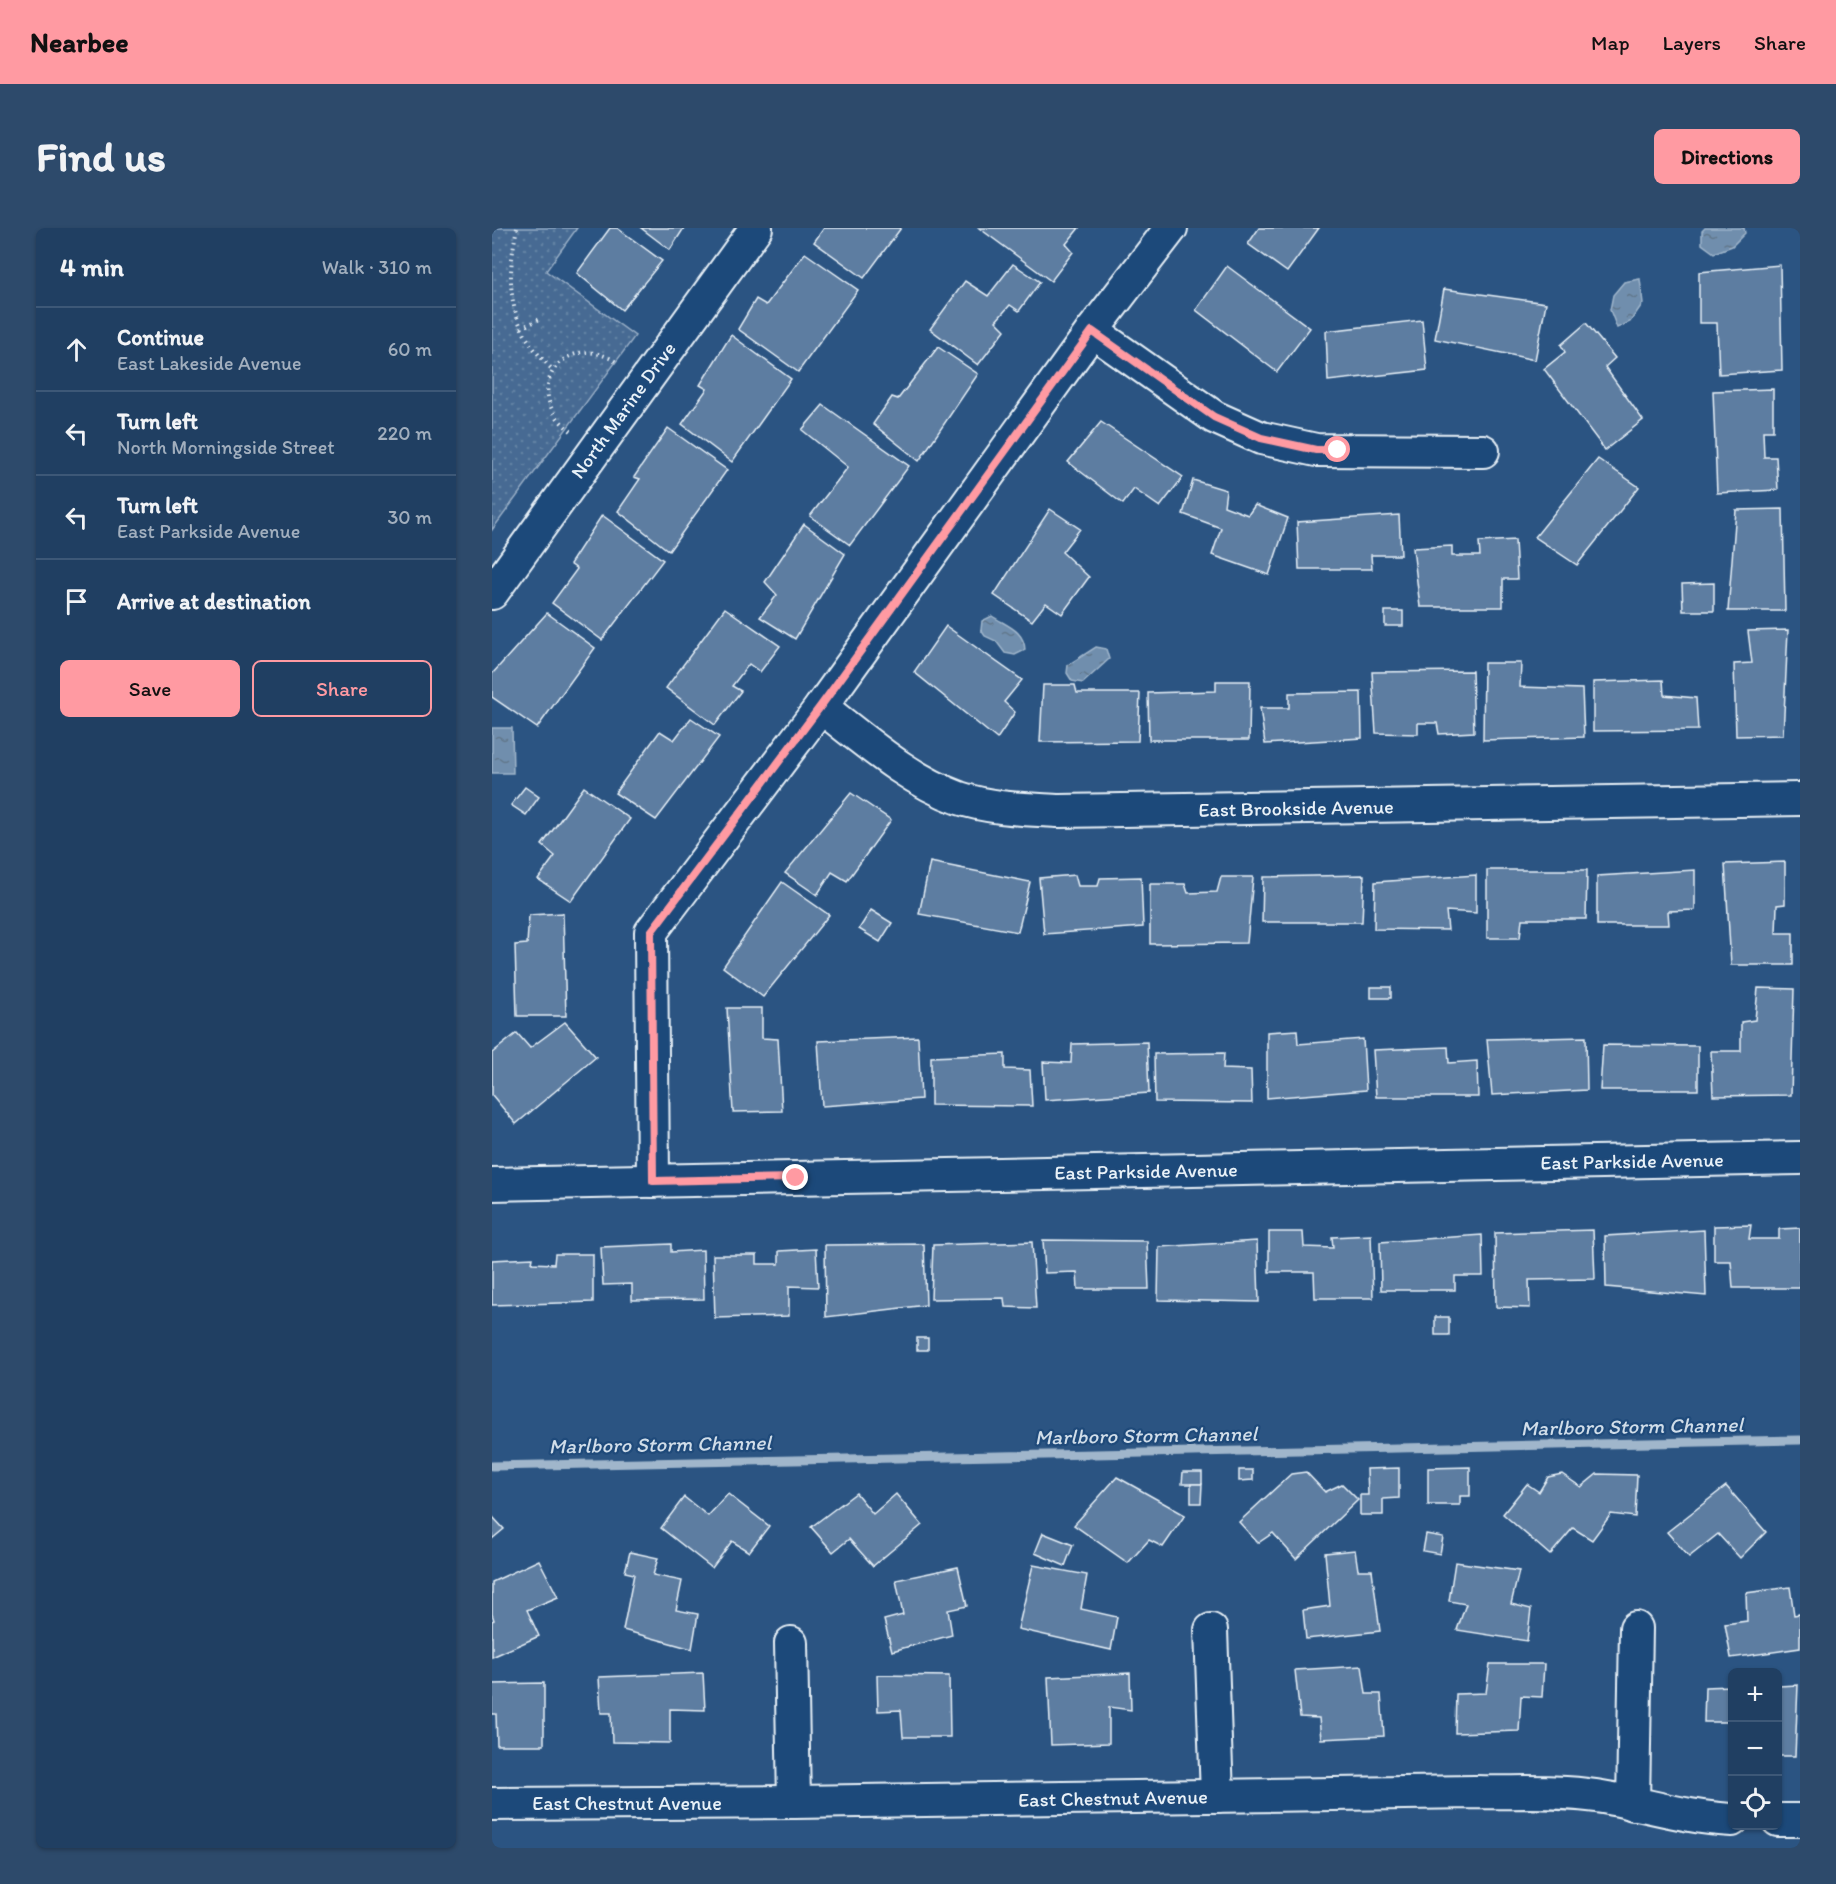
<!DOCTYPE html>
<meta charset="utf-8">
<style>
body{margin:0;font-family:Itim,sans-serif;background:#2d4a6b;color:#f1f3f6}
.controls{position:absolute;right:18px;bottom:18px;display:grid;overflow:hidden;border-radius:9px;box-shadow:0 2px 4px #0004}
.controls button{width:54px;height:54px;display:grid;place-items:center;padding:0;border:0;border-bottom:2px solid #3d5877;background:#203f62;color:#f1f3f6;font:30px sans-serif}
.stop{position:absolute;width:18px;height:18px;margin:-14px;border:4px solid #ff9aa2;border-radius:50%;background:#fff}
.stop.end{background:#ff9aa2;border-color:#fff;box-shadow:0 2px 6px #0008}
.list{margin:0;padding:0;list-style:none}
h2{display:flex;justify-content:space-between;align-items:center;height:78px;margin:0;padding:0 24px;font-size:26px}
h2 small{font-size:20px;font-weight:400;color:#a2afbe}
.list li{display:grid;grid-template-columns:39px 1fr auto;gap:18px;align-items:center;box-sizing:border-box;height:84px;padding:0 24px;border-top:2px solid #3d5877}
.list b{display:block;font-size:22px;white-space:nowrap}
.list p{margin:0;font-size:20px;white-space:nowrap;color:#a2afbe}
.list em{font-size:20px;font-style:normal;color:#a2afbe}
.actions{display:flex;gap:12px;padding:18px 24px}
.actions a{flex:1;padding:14px 0;border:2px solid #ff9aa2;border-radius:9px;text-align:center;font-size:21px;color:#ff9aa2}
.actions .main{background:#ff9aa2;color:#111}
.icon{flex:none;width:33px;height:33px;fill:none;stroke:currentColor;stroke-width:2;stroke-linecap:round;stroke-linejoin:round}
.map{position:relative;flex:none;width:1308px;height:1620px;overflow:hidden;border-radius:9px}
header{display:flex;align-items:center;gap:36px;box-sizing:border-box;height:84px;padding:0 30px;background:#ff9aa2;color:#111}
header strong{font-size:28px}
nav{display:flex;gap:33px;margin-inline-start:auto;font-size:21px}
.intro{display:flex;align-items:center;justify-content:space-between;box-sizing:border-box;height:144px;padding:0 36px}
h1{margin:0;font-size:42px}
.button{padding:15px 27px;border-radius:9px;background:#ff9aa2;color:#111;font-size:21px;font-weight:700}
main{display:flex;gap:36px;padding:0 36px}
aside{flex:1;background:#203f62;border-radius:9px;box-shadow:0 2px 4px #0004}
.map>svg:first-child{display:block}
.grass{fill:url(#grass-dots);stroke:#98aec6;stroke-width:1.5}
.water{fill:url(#water-ripples);stroke:#a0b6cb;stroke-width:1.5}
.lines{fill:none;stroke-linecap:round;stroke-linejoin:round}
.stream{stroke:#a0b6cb;stroke-width:9}
.building{fill:#5d7da1;stroke:#e8f1f8;stroke-width:1.5}
.minor-casing{stroke:#e8f1f8;stroke-width:36}
.path{stroke:#e8f1f8;stroke-width:4;stroke-dasharray:1.5 4.5;stroke-linecap:butt}
.minor{stroke:#1f4a7a;stroke-width:32}
.route{stroke:#ff9aa2;stroke-width:8}
.labels{text-anchor:middle;dominant-baseline:central;stroke-width:4.5;stroke-linejoin:round;paint-order:stroke}
.street-label{font-size:20px;fill:#e8f1f8;stroke:#1f4a7a}
.water-label{font-size:21px;font-style:italic;fill:#d0dde9;stroke:#1f4a7a}
</style>
<header>
<strong>Nearbee</strong>
<nav><a>Map</a><a>Layers</a><a>Share</a></nav>
</header>
<div class="intro"><h1>Find us</h1><a class="button">Directions</a></div>
<main>
<aside>
<h2>4 min<small>Walk · 310 m</small></h2>
<ul class="list">
<li><svg class="icon" aria-label="ahead" viewBox="0 0 24 24"><path d="M12 20V5M6 11l6-6 6 6"/></svg><div><b>Continue</b><p>East Lakeside Avenue</p></div><em>60 m</em></li>
<li><svg class="icon" aria-label="left" viewBox="0 0 24 24"><path d="M17 20v-9H6M10 6l-5 5 5 5"/></svg><div><b>Turn left</b><p>North Morningside Street</p></div><em>220 m</em></li>
<li><svg class="icon" aria-label="left" viewBox="0 0 24 24"><path d="M17 20v-9H6M10 6l-5 5 5 5"/></svg><div><b>Turn left</b><p>East Parkside Avenue</p></div><em>30 m</em></li>
<li><svg class="icon" aria-label="arrive" viewBox="0 0 24 24"><path d="M6 21V4h12l-3 4 3 4H6"/></svg><div><b>Arrive at destination</b></div></li>
</ul>
<div class="actions"><a class="main">Save</a><a>Share</a></div>
</aside>
<div class="map">
<svg width="1308" height="1620" viewBox="0 0 1308 1620">
<defs>
<pattern id="grass-dots" width="8" height="8" patternUnits="userSpaceOnUse" patternTransform="scale(1.5)"><rect width="8" height="8" fill="#476b93"/><path d="M2 2h.1M6 6h.1" fill="none" stroke="#6281a3" stroke-width="1.8" stroke-linecap="round"/></pattern>
<pattern id="water-ripples" width="26" height="14" patternUnits="userSpaceOnUse" patternTransform="scale(1.5)"><rect width="26" height="14" fill="#708ead"/><path d="M2 4q2-2 4 0t4 0M15 11q2-2 4 0t4 0" fill="none" stroke="#61768a"/></pattern>
</defs>
<rect width="100%" height="100%" fill="#2b5482"/>
<filter id="ink" filterUnits="userSpaceOnUse"><feTurbulence type="fractalNoise" baseFrequency=".0167" numOctaves="2"/><feDisplacementMap in="SourceGraphic" scale="12" xChannelSelector="R" yChannelSelector="G"/><feConvolveMatrix kernelMatrix="1 2 1 2 8 2 1 2 1" color-interpolation-filters="sRGB"/></filter>
<g filter="url(#ink)">
<path class="grass" d="M0 0H85L54 43 143 108 0 302Z"/>
<g class="water">
<path d="M1213 0H1252L1253 5 1240 18 1222 25 1210 16V3Z"/>
<path d="M1148 51 1151 75 1138 94 1125 100 1118 82 1121 67 1132 54Z"/>
<path d="M500 388C515 398 532 402 533 422L523 427 513 425 504 413 493 408 489 402 490 393Z"/>
<path d="M604 419 614 421 617 431 591 455 580 453 575 445 576 437Z"/>
<path d="M0 500H20L21 545H0Z"/>
</g>
<g class="lines">
<path class="stream" d="M0 1238 1308 1212"/>
</g>
<g class="building">
<path d="M118 0H125L170 33 130 82 85 45Z"/>
<path d="M149 0H192L178 22Z"/>
<path d="M332 0H409L372 50 322 14Z"/>
<path d="M487 0H587L574 16 581 24 559 53Z"/>
<path d="M767 0H827L795 44 756 16Z"/>
<path d="M313 25 366 62 306 144 246 101 264 71 274 77Z"/>
<path d="M521 36 548 54 527 83 518 77 504 93 513 102 486 137 438 101 473 53 496 68Z"/>
<path d="M1288 37 1290 142 1227 146 1225 95H1207V44Z"/>
<path d="M735 38 818 100 785 144 704 82Z"/>
<path d="M952 61 1054 75 1043 132 943 111Z"/>
<path d="M930 92 935 142 836 153 834 103Z"/>
<path d="M1094 95 1123 130 1113 139 1151 192 1113 222 1052 141 1073 124 1069 117Z"/>
<path d="M239 107 299 151 240 234 190 196 215 161 208 157Z"/>
<path d="M446 119 486 146 427 233 381 196 400 169 406 171Z"/>
<path d="M1281 161V203H1271L1272 229H1284L1286 262 1225 265 1221 163Z"/>
<path d="M331 177 417 238 358 317 318 288 356 239 310 202Z"/>
<path d="M609 194 691 249 668 279 642 261 631 276 576 234Z"/>
<path d="M176 200 235 242 177 323 126 283 148 251 142 249Z"/>
<path d="M1106 231 1147 259 1085 337 1043 309Z"/>
<path d="M701 252 734 262 732 278 756 287 763 277 796 290 777 347 720 327 729 300 691 286Z"/>
<path d="M558 281 588 301 570 324 597 349 570 386 554 375 540 393 502 367Z"/>
<path d="M1291 281 1293 383H1236L1244 282Z"/>
<path d="M110 287 171 332 110 412 60 375 85 341 78 336Z"/>
<path d="M907 287 909 327H879L880 341H807L805 294Z"/>
<path d="M312 296 353 326 303 411 268 389 285 367 273 354Z"/>
<path d="M1023 312 1025 351H1011V379H928L921 320 960 318V328H988L987 314Z"/>
<path d="M1222 355V383H1191L1190 356Z"/>
<path d="M233 380 288 418 268 444 257 436 240 458 249 463 223 497 174 460Z"/>
<rect x="893" y="383" width="18" height="15"/>
<path d="M55 385 103 420 45 500 0 469V446Z"/>
<path d="M454 398 530 452 512 474 523 484 505 511 422 444Z"/>
<path d="M1296 402 1291 507 1244 508 1242 436 1260 435 1256 403Z"/>
<path d="M992 435H1029L1028 459 1090 461 1092 509 991 512Z"/>
<path d="M980 443 982 504 947 506 945 495H926V506L884 505 880 444Z"/>
<path d="M1171 452 1172 467 1204 470 1206 502 1101 503V454Z"/>
<path d="M724 453H758L757 512H657L656 465 724 463Z"/>
<path d="M551 457H583L585 465H648L646 513 548 514Z"/>
<path d="M869 464 870 510 773 516 768 480H797V465Z"/>
<path d="M199 490 227 509 164 592 123 565 168 503 182 512Z"/>
<path d="M33 559 47 569 34 587 19 577Z"/>
<path d="M92 559 138 591 79 673 46 651 63 628 50 617Z"/>
<path d="M359 565 399 592 355 653 340 644 325 667 293 645Z"/>
<path d="M438 634 538 654 526 704 427 686Z"/>
<path d="M1293 634V676L1285 677 1284 705H1301V737H1239L1233 636Z"/>
<path d="M995 642H1095L1094 691H1030L1028 710H995Z"/>
<path d="M1203 642V682L1176 683 1177 697H1105V648Z"/>
<path d="M583 647 586 658H606L608 650 649 649 651 699 552 706 547 650Z"/>
<path d="M872 647 870 694H770L771 649Z"/>
<path d="M984 647V685L954 683 956 702 882 701 883 654Z"/>
<path d="M729 649H761L755 715 658 716V656H693L696 665 725 664Z"/>
<path d="M290 654 337 687 271 769 231 739Z"/>
<path d="M379 682 400 695 388 714 367 701Z"/>
<path d="M71 685 74 788H25L23 717 35 716 37 687Z"/>
<rect x="879" y="759" width="20" height="11"/>
<path d="M1266 760 1302 761 1299 867 1221 868 1219 823H1249V794L1263 792Z"/>
<path d="M235 780H270V810L286 811 290 883 241 884Z"/>
<path d="M73 794 104 829 24 896 0 867V825L25 805 38 820Z"/>
<path d="M805 802 806 816 871 811 874 862 775 870V804Z"/>
<path d="M426 809 429 871 330 878 326 813Z"/>
<path d="M1094 809 1095 862 1000 867 995 811Z"/>
<path d="M655 814 657 865 553 872 551 834 579 835 580 816Z"/>
<path d="M1111 817 1206 818V862H1108Z"/>
<path d="M956 819 957 835 985 833 986 869H884L881 822Z"/>
<path d="M732 825 731 841 759 842 760 875 663 874 662 826Z"/>
<path d="M513 826V841L538 842 540 878 439 877V829Z"/>
<path d="M1259 997 1257 1011H1287V1001L1308 1000V1060H1241L1239 1033H1222V998Z"/>
<path d="M1101 1002 1103 1051 1037 1052 1038 1080 1004 1079 1003 1005Z"/>
<path d="M1212 1002 1214 1068 1114 1059 1113 1008Z"/>
<path d="M777 1004H811L812 1019 841 1020 840 1009 879 1007 881 1070H823L822 1044H777Z"/>
<path d="M990 1007 991 1048H963V1062H889L888 1014Z"/>
<path d="M551 1012 655 1013 657 1061H586L585 1044 553 1045Z"/>
<path d="M765 1013 767 1074 666 1072 667 1019Z"/>
<path d="M540 1014 544 1080 513 1079 512 1070 439 1071 441 1017Z"/>
<path d="M179 1016V1024L211 1022 212 1071 140 1072V1056L111 1057 109 1019Z"/>
<path d="M432 1016 434 1077 334 1089 333 1017Z"/>
<path d="M324 1021 326 1059 297 1058V1088L223 1090 221 1027H265V1036H287V1023Z"/>
<path d="M63 1026H101V1074L0 1077V1032L41 1030 40 1035 62 1036Z"/>
<rect x="943" y="1089" width="14" height="18"/>
<rect x="425" y="1110" width="11" height="12"/>
<path d="M978 1239V1268H968V1277H936V1240Z"/>
<path d="M907 1240V1270L891 1271V1287H868V1267H876L875 1241Z"/>
<path d="M747 1242H761V1252L747 1253Z"/>
<path d="M691 1244H710V1256H690Z"/>
<path d="M814 1244 833 1264 850 1256 866 1272 804 1331 781 1305 766 1315 747 1294 799 1246Z"/>
<path d="M1070 1246 1089 1259 1105 1246 1145 1247 1143 1289 1119 1286 1100 1312 1081 1300 1058 1327 1011 1286 1035 1256 1047 1264 1056 1249Z"/>
<path d="M625 1249 693 1287 671 1319 657 1312 636 1335 582 1297Z"/>
<path d="M699 1256H710L709 1275H699Z"/>
<path d="M1234 1258 1274 1304 1248 1330 1226 1306 1197 1329 1175 1304Z"/>
<path d="M364 1265 381 1286 404 1266 430 1297 381 1338 357 1311 341 1324 319 1299Z"/>
<path d="M236 1266 277 1298 257 1324 240 1313 220 1340 169 1300 192 1269 216 1288Z"/>
<path d="M0 1288 12 1301 0 1311Z"/>
<path d="M551 1305 581 1317 573 1338 543 1325Z"/>
<path d="M934 1306 951 1309 948 1326 931 1323Z"/>
<path d="M863 1322 866 1342H880L888 1403 814 1411 811 1382 838 1378 833 1325Z"/>
<path d="M138 1324 166 1330 161 1347 190 1353 184 1382 206 1386 200 1421 131 1402 142 1346 133 1344Z"/>
<path d="M47 1332 66 1369 35 1382 47 1408 0 1429V1393L2 1392 0 1386V1354Z"/>
<path d="M963 1334 1027 1343 1019 1376 1039 1381 1035 1413 965 1402 974 1376 957 1373Z"/>
<path d="M541 1337 595 1347 589 1381 625 1389 619 1422 526 1401Z"/>
<path d="M466 1339 475 1378 456 1382 460 1407 400 1423 392 1392 411 1387 404 1352Z"/>
<path d="M1298 1359 1302 1387 1308 1386V1420L1239 1430 1233 1396 1255 1393 1254 1365Z"/>
<path d="M998 1436H1052L1050 1469 1029 1468 1027 1503 963 1505 964 1466 994 1465Z"/>
<path d="M870 1438 874 1466H889L892 1508 829 1511 827 1490 808 1489 803 1442Z"/>
<path d="M211 1445 213 1482 178 1481V1515L120 1514 119 1485H109L107 1449Z"/>
<path d="M638 1445 639 1482 617 1479V1515L559 1517 556 1449Z"/>
<path d="M385 1447 457 1448 458 1509H411L409 1482 386 1483Z"/>
<path d="M52 1455V1517H5L4 1486H0V1456Z"/>
<path d="M1306 1457 1303 1528H1286V1458Z"/>
<path d="M1240 1458V1494H1212L1213 1459Z"/>
</g>
<g class="lines">
<defs>
<g id="minor">
<path d="M600 103 722 189 769 210 824 222 991 223"/>
<path d="M0 365 264 0"/>
<path d="M329 479C372 512 415 551 467 570 500 581 534 581 568 583L1308 571"/>
<path d="M161 953 159 704 329 479 600 103 679 0"/>
<path d="M0 956 1308 930"/>
<path d="M719 1402 725 1568"/>
<path d="M299 1415 302 1574"/>
<path d="M0 1576 302 1574 983 1564C1023 1565 1064 1562 1104 1568 1150 1575 1194 1590 1240 1592"/>
<path d="M1141 1576 1144 1400"/>
<path d="M1286 1592H1308"/>
</g>
</defs>
<use href="#minor" class="minor-casing"/>
<g class="path">
<path d="M25 0C13 58 16 99 61 142"/>
<path d="M29 100 48 91"/>
<path d="M79 203C24 162 76 98 127 136"/>
</g>
<use href="#minor" class="minor"/>
</g>
</g>
<g class="lines" filter="url(#ink)">
<path class="route" d="M304 950 161 953 159 704 328 479 600 103 722 189 769 210 824 222H846"/>
</g>
<g class="labels">
<g class="street-label">
<text transform="translate(131 182) rotate(-54)">North Marine Drive</text>
<text transform="translate(804 580) rotate(-1)">East Brookside Avenue</text>
<text transform="translate(1140 933) rotate(-1)">East Parkside Avenue</text>
<text transform="translate(654 943) rotate(-1)">East Parkside Avenue</text>
<text transform="translate(621 1570) rotate(-1)">East Chestnut Avenue</text>
<text x="135" y="1575">East Chestnut Avenue</text>
</g>
<g class="water-label">
<text transform="translate(1140 1198) rotate(-1)">Marlboro Storm Channel</text>
<text transform="translate(654 1207) rotate(-1)">Marlboro Storm Channel</text>
<text transform="translate(168 1216) rotate(-1)">Marlboro Storm Channel</text>
</g>
</g>
</svg>
<div class="controls">
<button>+</button>
<button>−</button>
<button><svg class="icon" aria-label="locate" viewBox="0 0 24 24"><circle cx="12" cy="12" r="6"/><path d="M12 2v4M12 18v4M2 12h4M18 12h4"/></svg></button>
</div>
<div class="stop" style="left:846px;top:222px"></div>
<div class="stop end" style="left:304px;top:950px"></div>
</div>
</main>
